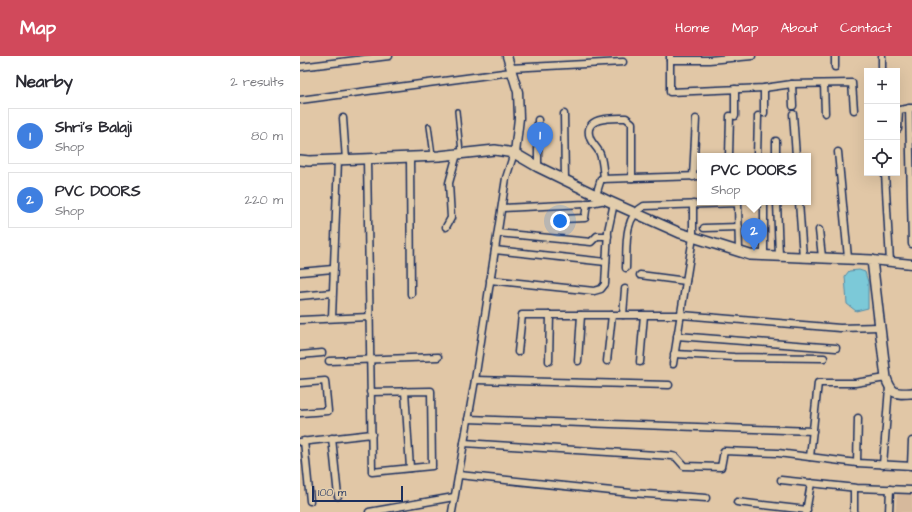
<!DOCTYPE html>
<meta charset="utf-8">
<style>
body{margin:0;font-family:"Architects Daughter",sans-serif;background:#f2f2f3;color:#2b2b33}
.controls{position:absolute;right:12px;top:12px;display:grid;overflow:hidden;border-radius:0px;box-shadow:0 4px 16px #0002}
.controls button{width:36px;height:36px;display:grid;place-items:center;padding:0;border:0;border-bottom:1px solid #e1e1e2;background:#fff;color:#2b2b33;font:20px sans-serif}
.scale{position:absolute;left:12px;bottom:10px;width:91px;box-sizing:border-box;padding-left:4px;border:2px solid #1b2f5e;border-top:0;font-size:11px;line-height:14px;white-space:nowrap;color:#1b2f5e;-webkit-text-stroke:3px #e2cdac;paint-order:stroke}
.you{position:absolute;left:260px;top:165px;width:14px;height:14px;margin:-10px;border:3px solid #fff;border-radius:50%;background:#1a73e8;box-shadow:0 0 0 6px #1a73e833}
.badge{display:grid;place-items:center;width:26px;height:26px;border-radius:50%;background:#d1495b;color:#fff;font-size:13px;font-weight:700}
.pin{position:absolute;translate:-50% -33px;filter:drop-shadow(0 1px 2px #0008)}
.pin::after{content:'';position:absolute;top:21px;width:14px;height:12px;background:inherit;clip-path:polygon(0 0,100% 0,50% 100%)}
.popup{position:absolute;left:397px;top:97px;width:114px;height:52px;box-sizing:border-box;display:grid;place-content:center;border-radius:0px;background:#fff;filter:drop-shadow(0 1px 3px #0005);font-size:13px;white-space:nowrap;color:#7c7c81}
.popup b{font-size:15px;color:#2b2b33}
.popup::after{content:'';position:absolute;left:50%;top:100%;margin-left:-8px;border:8px solid transparent;border-top-color:#fff}
.list{margin:0;padding:0;list-style:none}
h2{display:flex;justify-content:space-between;align-items:center;height:52px;margin:0;padding:0 16px;font-size:17px}
h2 small{font-size:13px;font-weight:400;color:#7c7c81}
.list li{display:grid;grid-template-columns:26px 1fr auto;gap:12px;align-items:center;box-sizing:border-box;height:56px;margin:0 8px 8px;padding:0 8px;border:1px solid #e1e1e2;border-radius:0px}
.list b{display:block;font-size:15px;white-space:nowrap}
.list p{margin:0;font-size:13px;white-space:nowrap;color:#7c7c81}
.list em{font-size:13px;font-style:normal;color:#7c7c81}
.icon{flex:none;width:22px;height:22px;fill:none;stroke:currentColor;stroke-width:2;stroke-linecap:round;stroke-linejoin:round}
.map{position:relative;flex:none;width:612px;height:456px;overflow:hidden}
header{display:flex;align-items:center;gap:24px;box-sizing:border-box;height:56px;padding:0 20px;background:#d1495b;color:#fff}
header strong{font-size:19px}
nav{display:flex;gap:22px;margin-inline-start:auto;font-size:14px}
main{display:flex}
aside{flex:1;background:#fff}
.map>svg:first-child{display:block}
.built{fill:#d6b99c}
.water{fill:#7bc9d8;stroke:#558ba7}
.lines{fill:none;stroke-linecap:round;stroke-linejoin:round}
.service-casing{stroke:#1b2f5e;stroke-width:6}
.minor-casing{stroke:#1b2f5e;stroke-width:9}
.tertiary-casing{stroke:#1b2f5e;stroke-width:11}
.secondary-casing{stroke:#1b2f5e;stroke-width:12}
.service{stroke:#e2cdac;stroke-width:3}
.minor{stroke:#e2cdac;stroke-width:6}
.tertiary{stroke:#e2cdac;stroke-width:8}
.secondary{stroke:#e2cdac;stroke-width:9}
</style>
<header>
<strong>Map</strong>
<nav><a>Home</a><a>Map</a><a>About</a><a>Contact</a></nav>
</header>
<main>
<aside>
<h2>Nearby<small>2 results</small></h2>
<ul class="list">
<li><span class="badge" style="background:#3f7fe0">1</span><div><b>Shri's Balaji</b><p>Shop</p></div><em>80 m</em></li>
<li><span class="badge" style="background:#3f7fe0">2</span><div><b>PVC DOORS</b><p>Shop</p></div><em>220 m</em></li>
</ul>
</aside>
<div class="map">
<svg width="612" height="456" viewBox="0 0 612 456">
<rect width="100%" height="100%" fill="#e1c7a6"/>
<filter id="ink" filterUnits="userSpaceOnUse"><feTurbulence type="fractalNoise" baseFrequency=".025" numOctaves="2"/><feDisplacementMap in="SourceGraphic" scale="8" xChannelSelector="R" yChannelSelector="G"/><feConvolveMatrix kernelMatrix="1 2 1 2 8 2 1 2 1" color-interpolation-filters="sRGB"/></filter>
<g filter="url(#ink)">
<path class="built" d="M597 435 612 436V456H596Z"/>
<path class="water" d="M559 214 565 216 568 226V252L556 255 547 248 545 220 549 215Z"/>
<g class="lines">
<defs>
<g id="service">
<path d="M157 55 161 96"/>
<path d="M129 70 133 99"/>
</g>
<g id="minor">
<path d="M370 0V36L464 32 492 28 493 50"/>
<path d="M535 0V11"/>
<path d="M582 0V15"/>
<path d="M370 4H409L452 0"/>
<path d="M0 11 89 0"/>
<path d="M210 12 323 6"/>
<path d="M492 28 552 27 554 54"/>
<path d="M524 28 525 57"/>
<path d="M464 32V57"/>
<path d="M0 44 211 16"/>
<path d="M609 52 612 188"/>
<path d="M264 58 265 124"/>
<path d="M493 58 496 100"/>
<path d="M435 60V33"/>
<path d="M43 62 46 104"/>
<path d="M238 64V111"/>
<path d="M598 73 599 54 612 52"/>
<path d="M476 85V100"/>
<path d="M538 96 548 202"/>
<path d="M429 100 430 60"/>
<path d="M457 100 458 60"/>
<path d="M110 101 111 238"/>
<path d="M67 103 71 350 72 416 132 410 131 335 70 336"/>
<path d="M585 117 590 206"/>
<path d="M393 121 396 63"/>
<path d="M304 123C303 114 303 106 300 98 298 92 292 88 290 82 282 60 314 62 326 62L332 67V122"/>
<path d="M296 139 301 123 400 120"/>
<path d="M464 146V200"/>
<path d="M477 146 479 200"/>
<path d="M499 146 503 201"/>
<path d="M202 152 285 148 306 144"/>
<path d="M261 163 285 162 287 147"/>
<path d="M146 171 151 162 149 127 157 98"/>
<path d="M404 172 439 171"/>
<path d="M519 174 522 201"/>
<path d="M198 177 291 186 297 180H308"/>
<path d="M195 194 306 206"/>
<path d="M326 212C327 192 323 161 344 150L438 147 439 196"/>
<path d="M0 216 33 213"/>
<path d="M340 219 386 225"/>
<path d="M190 224 294 235 301 233 305 228 308 175 314 147"/>
<path d="M0 240 32 237"/>
<path d="M323 259 325 233"/>
<path d="M32 262 38 104"/>
<path d="M0 264 69 261"/>
<path d="M377 280 536 292"/>
<path d="M218 296 222 259H382L540 272 579 271"/>
<path d="M374 298 434 301 524 302"/>
<path d="M0 299 22 297"/>
<path d="M29 305 138 301"/>
<path d="M249 305 250 259"/>
<path d="M278 305 281 259"/>
<path d="M307 305 312 259"/>
<path d="M340 306 344 259"/>
<path d="M373 308 393 181V148"/>
<path d="M175 324 369 329"/>
<path d="M0 327 25 325 28 355 0 357"/>
<path d="M105 335 110 412"/>
<path d="M168 363 513 375"/>
<path d="M32 382 38 440"/>
<path d="M4 385 10 445"/>
<path d="M0 386 72 378"/>
<path d="M164 387 372 400 376 401 384 410 421 411 424 395 478 397 557 407 612 410"/>
<path d="M510 401 518 327H555L586 322"/>
<path d="M557 407 558 362"/>
<path d="M583 409 589 331"/>
<path d="M611 410 612 385"/>
<path d="M159 419 331 437 406 442"/>
<path d="M481 424 557 432 612 434"/>
<path d="M437 446 507 454"/>
<path d="M69 456 154 441"/>
<path d="M152 456 175 324 206 122 214 97"/>
<path d="M506 456 511 427"/>
<path d="M554 456V432"/>
<path d="M589 456 590 433"/>
</g>
<g id="tertiary">
<path d="M207 0 218 36 219 62 215 97"/>
<path d="M572 204 612 208"/>
</g>
<path id="secondary" d="M0 104 9 105 139 100 195 94 214 97 238 111 306 144 380 177 450 199 572 204 586 322C592 339 596 338 612 337"/>
</defs>
<use href="#service" class="service-casing"/>
<use href="#minor" class="minor-casing"/>
<use href="#tertiary" class="tertiary-casing"/>
<use href="#secondary" class="secondary-casing"/>
<use href="#service" class="service"/>
<use href="#minor" class="minor"/>
<use href="#tertiary" class="tertiary"/>
<use href="#secondary" class="secondary"/>
</g>
</g>
</svg>
<div class="controls">
<button>+</button>
<button>−</button>
<button><svg class="icon" aria-label="locate" viewBox="0 0 24 24"><circle cx="12" cy="12" r="6"/><path d="M12 2v4M12 18v4M2 12h4M18 12h4"/></svg></button>
</div>
<div class="scale">100 m</div>
<div class="you"></div>
<div class="pin badge" style="left:240px;top:99px;background:#3f7fe0">1</div>
<div class="pin badge" style="left:454px;top:195px;background:#3f7fe0">2</div>
<div class="popup"><b>PVC DOORS</b>Shop</div>
</div>
</main>
